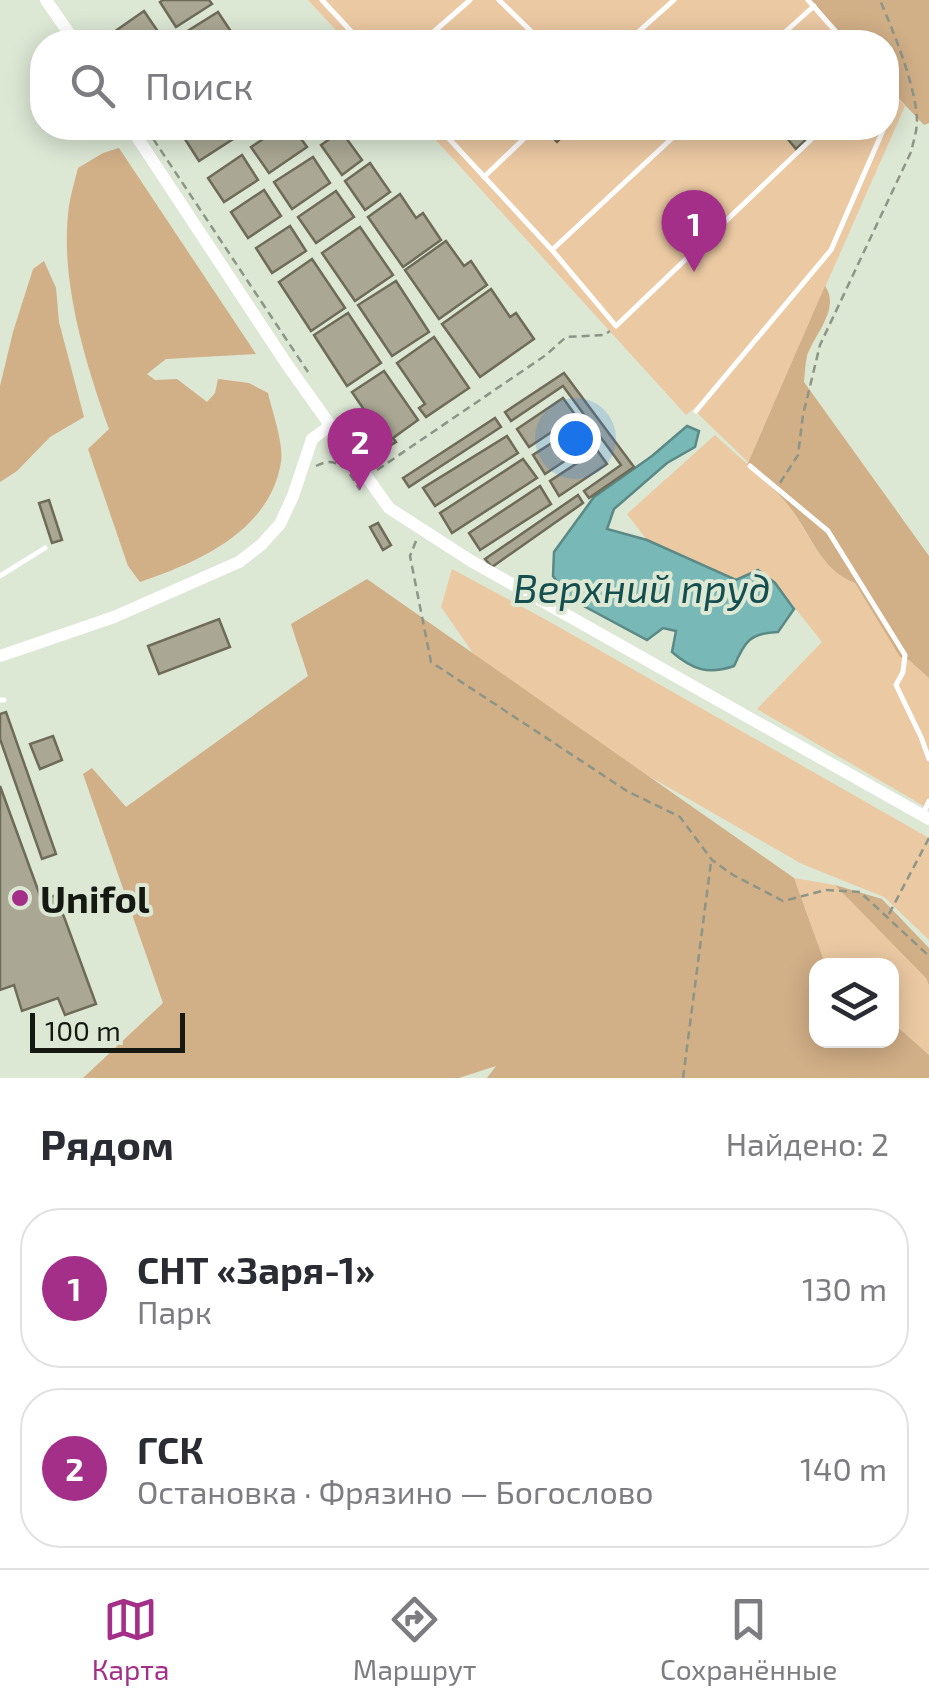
<!DOCTYPE html>
<html lang="ru">
<meta charset="utf-8">
<style>
body{margin:0;font-family:"Exo 2",sans-serif;background:#f2f2f3;color:#2b2b33}
.controls{position:absolute;right:30px;bottom:30px;display:grid;overflow:hidden;border-radius:20px;box-shadow:0 5px 25px #0003}
.controls button{width:90px;height:90px;display:grid;place-items:center;padding:0;border:0;border-bottom:2px solid #e1e1e2;background:#fff;color:#2b2b33;font:50px sans-serif}
.scale{position:absolute;left:30px;bottom:25px;width:155px;box-sizing:border-box;padding-left:10px;border:5px solid #151912;border-top:0;font-size:28px;line-height:35px;white-space:nowrap;color:#151912;-webkit-text-stroke:8px #dce7d4;paint-order:stroke}
.you{position:absolute;left:575px;top:438px;width:35px;height:35px;margin:-25px;border:8px solid #fff;border-radius:50%;background:#1a73e8;box-shadow:0 0 0 15px #1a73e833}
.badge{display:grid;place-items:center;width:65px;height:65px;border-radius:50%;background:#a42f88;color:#fff;font-size:32px;font-weight:700}
.pin{position:absolute;translate:-50% -82px;filter:drop-shadow(0 2px 5px #0008)}
.pin::after{content:'';position:absolute;top:52px;width:35px;height:30px;background:inherit;clip-path:polygon(0 0,100% 0,50% 100%)}
.list{margin:0;padding:0;list-style:none}
h2{display:flex;justify-content:space-between;align-items:center;height:130px;margin:0;padding:0 40px;font-size:42px}
h2 small{font-size:32px;font-weight:400;color:#7c7c81}
.list li{display:grid;grid-template-columns:65px 1fr auto;gap:30px;align-items:center;box-sizing:border-box;height:160px;margin:0 20px 20px;padding:0 20px;border:2px solid #e1e1e2;border-radius:40px}
.list b{display:block;font-size:38px;white-space:nowrap}
.list p{margin:0;font-size:32px;white-space:nowrap;color:#7c7c81}
.list em{font-size:32px;font-style:normal;color:#7c7c81}
.icon{flex:none;width:55px;height:55px;fill:none;stroke:currentColor;stroke-width:2;stroke-linecap:round;stroke-linejoin:round}
.map{position:relative;flex:none;width:929px;height:1078px;overflow:hidden}
.search{position:absolute;background:#fff;box-shadow:0 5px 25px #0003;left:30px;right:30px;top:30px;height:110px;display:flex;align-items:center;gap:25px;box-sizing:border-box;padding:0 35px;border-radius:40px;color:#7c7c81;font-size:38px}
.sheet{height:490px;background:#fff}
nav{display:flex;justify-content:space-around;align-items:center;box-sizing:border-box;height:140px;border-top:2px solid #e1e1e2;background:#fff;font-size:28px;color:#7c7c81}
nav a{display:grid;justify-items:center;gap:5px}
nav .on{color:#a42f88}
.map>svg:first-child{display:block}
.green{fill:#ebc9a3}
.forest{fill:#d1af87}
.water{fill:#78b9b7;stroke:#5a8986;stroke-width:2.5}
.building{fill:#aaa894;stroke:#6e6b59;stroke-width:2.5}
.lines{fill:none;stroke-linecap:round;stroke-linejoin:round}
.path{stroke:#8d9587;stroke-width:2.5;stroke-dasharray:8 5;stroke-linecap:butt}
.service{stroke:#fff;stroke-width:5}
.tertiary{stroke:#fff;stroke-width:12}
.poi-dot{fill:#a42f88;stroke:#dce7d4;stroke-width:4}
.labels{text-anchor:middle;dominant-baseline:central;stroke-width:8;stroke-linejoin:round;paint-order:stroke}
.poi-label{font-size:38px;font-weight:bold;fill:#151912;stroke:#dce7d4;text-anchor:start}
.water-label{font-size:40px;font-style:italic;fill:#144e4e;stroke:#dce7d4}
</style>
<div class="map">
<svg width="929" height="1078" viewBox="0 0 929 1078">
<rect width="100%" height="100%" fill="#dce7d4"/>
<g class="green">
<path d="M308 0H809L847 42H347Z"/>
<path d="M887 86 905 106 748 462 693 409 686 415 425 128H886Z"/>
<path d="M715 435C737 456 772 483 789 506 810 534 820 569 855 583L900 656 909 660 929 678V809L757 709 822 642 775 583 736 580 647 540 627 514Z"/>
<path d="M452 569 550 622 929 838V940L884 897 802 864 633 767 482 666 441 607Z"/>
<path d="M794 878 835 885 927 978 929 985V1055L892 1022V966L829 965 824 961Z"/>
</g>
<g class="forest">
<path d="M809 0H929V123L924 125 887 86 886 42H847Z"/>
<path d="M119 148 256 354 166 359 147 374 155 380 177 379 207 402 215 393 218 379 249 383 268 393C272 411 284 444 281 462 270 531 199 562 140 582L128 566 88 449 109 429C85 362 59 278 69 206 71 193 75 180 78 168L103 153Z"/>
<path d="M44 261 56 288 59 322 84 417 50 437 17 471 0 482V386L13 332 33 269Z"/>
<path d="M825 286C841 308 814 335 807 356 805 364 805 373 804 382L929 556V678L909 660 900 657 855 583C819 569 811 533 788 505 777 490 760 478 747 465Z"/>
<path d="M367 579 794 878 824 961 829 965 816 966V1040H892V1022L929 1055V1078H487L496 1066 459 1078H83L163 1003 83 774 92 768 126 807 308 676 291 624Z"/>
<path d="M835 885 882 899 929 948V985L926 978Z"/>
</g>
<path class="water" d="M687 426 699 431 695 447 667 463 614 509 607 529 647 540 736 580 758 570 775 583 794 609 778 632C750 633 745 641 734 666 708 675 693 670 672 652L676 631 663 628 647 640 569 598 553 576 554 552 594 497 652 456Z"/>
<g class="building">
<path d="M163 0H209L212 4 176 27 160 2Z"/>
<path d="M144 11 163 39 157 42H117L111 34Z"/>
<path d="M218 12 234 36 224 42H186L181 35Z"/>
<path d="M195 128H226L233 139 199 161 183 136Z"/>
<path d="M280 128H293L307 147 269 173 251 147Z"/>
<path d="M549 128H563L567 132 557 142 546 130Z"/>
<path d="M797 128 808 138 796 149 786 137Z"/>
<path d="M341 131 362 160 342 175 321 145Z"/>
<path d="M242 155 258 180 224 202 208 178Z"/>
<path d="M313 157 330 183 292 209 274 182Z"/>
<path d="M370 163 390 192 365 210 345 181Z"/>
<path d="M264 190 281 216 248 238 231 212Z"/>
<path d="M336 191 354 217 316 243 298 217Z"/>
<path d="M400 194 416 218 423 213 441 240 403 267 368 217Z"/>
<path d="M290 226 306 251 272 273 256 248Z"/>
<path d="M360 227 393 275 355 301 322 253Z"/>
<path d="M446 241 464 266 471 261 487 285 439 319 405 270Z"/>
<path d="M312 259 345 308 311 331 279 282Z"/>
<path d="M396 281 429 332 392 356 358 305Z"/>
<path d="M491 289 510 317 516 313 534 339 480 377 442 324Z"/>
<path d="M348 313 381 363 347 386 314 335Z"/>
<path d="M434 337 469 388 426 417 419 408 425 404 397 363Z"/>
<path d="M384 371 418 420 393 438 396 442 389 446 352 392Z"/>
<path d="M564 373 634 467 589 498 584 491 621 465 563 386 511 421 505 412Z"/>
<path d="M563 398 576 416 529 447 517 429Z"/>
<path d="M495 418 501 427 409 487 403 478Z"/>
<path d="M580 425 592 443 545 474 533 455Z"/>
<path d="M507 436 518 453 435 506 423 488Z"/>
<path d="M597 450 607 464 559 496 550 481Z"/>
<path d="M523 459 537 478 452 533 440 513Z"/>
<path d="M540 486 551 504 480 550 469 533Z"/>
<path d="M578 495 583 503 492 567 485 559Z"/>
<path d="M49 500 62 540 52 543 39 503Z"/>
<path d="M378 523 391 545 383 550 370 527Z"/>
<path d="M219 619 230 647 159 674 148 646Z"/>
<path d="M6 712 56 854 42 859 0 739V714Z"/>
<path d="M53 736 62 760 40 769 30 744Z"/>
<path d="M0 786 42 901 56 895 96 1004 65 1015 58 998 22 1011 14 985 0 990Z"/>
</g>
<g class="lines">
<g class="path">
<path d="M146 128 308 372"/>
<path d="M316 466C328 460 334 461 345 468"/>
<path d="M377 470 546 355 566 337 604 335 610 331"/>
<path d="M350 474 360 490"/>
<path d="M780 483 798 455 803 415 820 345 911 152C913 143 917 131 917 121 916 86 894 33 880 0"/>
<path d="M416 541 410 556 431 662 627 791 680 817 712 860 733 875 783 901 826 890 860 892 929 956"/>
<path d="M889 914 929 838"/>
<path d="M683 1078 711 862"/>
</g>
<g class="service">
<path d="M322 0 361 42"/>
<path d="M499 0 542 42"/>
<path d="M808 0 845 42"/>
<path d="M422 42 470 0"/>
<path d="M627 42 674 0"/>
<path d="M774 42 814 6"/>
<path d="M886 91 895 101 886 122"/>
<path d="M439 128 552 250 616 326 823 128"/>
<path d="M484 177 535 128"/>
<path d="M552 250 683 128"/>
<path d="M696 411 831 250 884 128"/>
<path d="M750 466 828 531 905 655 903 672 896 685 921 737 929 759"/>
<path d="M0 576 45 548"/>
<path d="M0 700H4"/>
<path d="M924 812 929 801"/>
</g>
<g class="tertiary">
<path d="M46 0 75 42"/>
<path d="M131 128 286 363 389 508 471 561 929 819"/>
<path d="M0 656 114 617 239 562 261 545 280 524 293 496 312 439 331 425"/>
</g>
</g>
<circle class="poi-dot" cx="20" cy="898" r="10"/>
<g class="labels">
<g class="poi-label">
<text x="40" y="898">Unifol</text>
</g>
<g class="water-label">
<text x="642" y="587">Верхний пруд</text>
</g>
</g>
</svg>
<div class="controls">
<button><svg class="icon" aria-label="layers" viewBox="0 0 24 24"><path d="M12 4l9 5-9 5-9-5zM3 14l9 5 9-5"/></svg></button>
</div>
<div class="scale">100 m</div>
<div class="you"></div>
<div class="pin badge" style="left:694px;top:272px">1</div>
<div class="pin badge" style="left:360px;top:490px">2</div>
<div class="search"><svg class="icon" aria-label="search" viewBox="0 0 24 24"><circle cx="10" cy="10" r="6"/><path d="M15 15l6 6"/></svg>Поиск</div>
</div>
<section class="sheet">
<h2>Рядом<small>Найдено: 2</small></h2>
<ul class="list">
<li><span class="badge">1</span><div><b>СНТ «Заря-1»</b><p>Парк</p></div><em>130 m</em></li>
<li><span class="badge">2</span><div><b>ГСК</b><p>Остановка · Фрязино — Богослово</p></div><em>140 m</em></li>
</ul>
</section>
<nav>
<a class="on"><svg class="icon" aria-label="map" viewBox="0 0 24 24"><path d="M3 6l6-2 6 2 6-2v14l-6 2-6-2-6 2zM9 4v14M15 6v14"/></svg>Карта</a>
<a><svg class="icon" aria-label="directions" viewBox="0 0 24 24"><path d="M12 3l9 9-9 9-9-9zM9 14v-3h6M13 9l2 2-2 2"/></svg>Маршрут</a>
<a><svg class="icon" aria-label="saved" viewBox="0 0 24 24"><path d="M7 4h10v16l-5-4-5 4z"/></svg>Сохранённые</a>
</nav>
